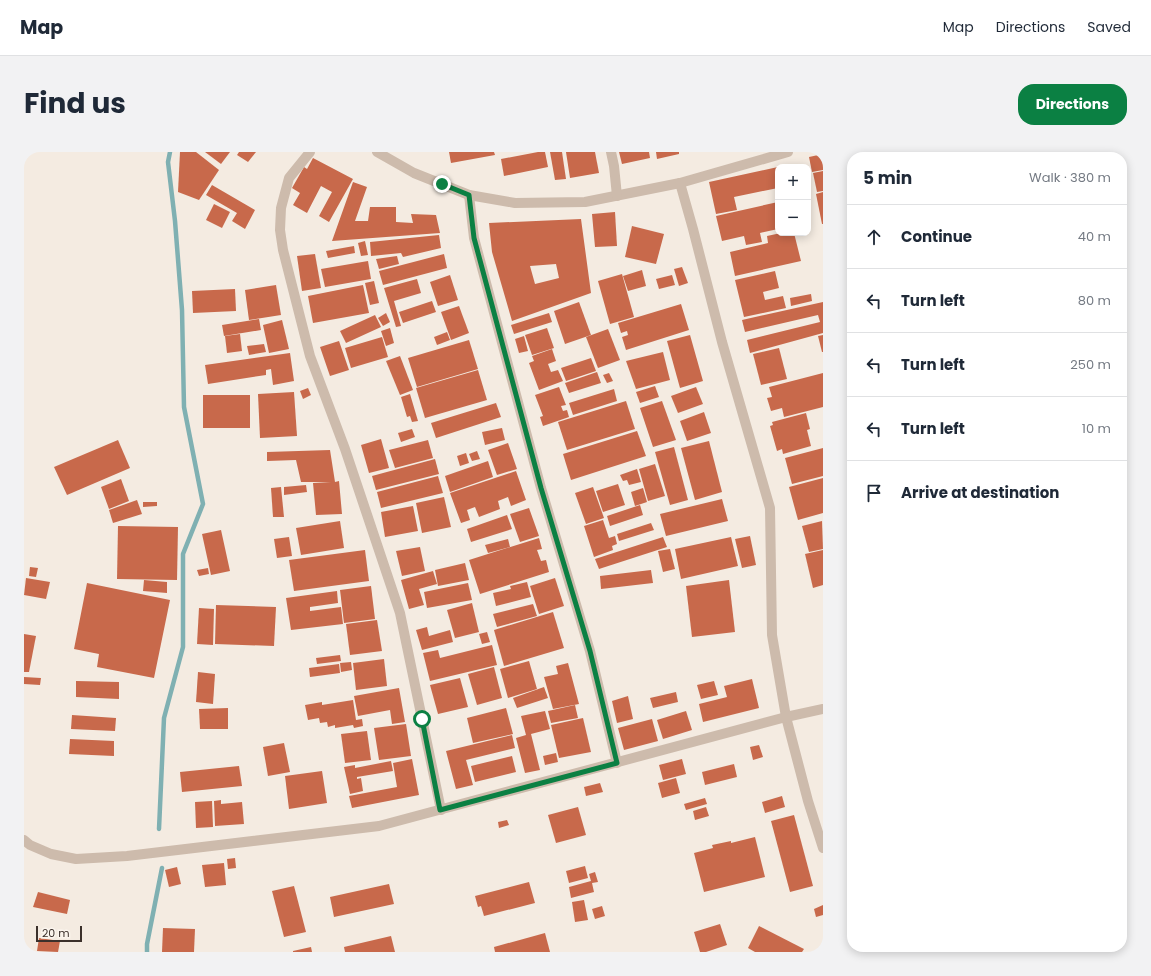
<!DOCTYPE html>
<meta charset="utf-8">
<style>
body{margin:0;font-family:Poppins,sans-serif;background:#f2f2f3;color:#1f2937}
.controls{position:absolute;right:12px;top:12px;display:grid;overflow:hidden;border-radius:8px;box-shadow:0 2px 10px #0003}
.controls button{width:36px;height:36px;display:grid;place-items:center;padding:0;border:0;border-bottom:1px solid #e0e1e3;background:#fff;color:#1f2937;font:20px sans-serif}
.scale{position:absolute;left:12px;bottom:10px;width:46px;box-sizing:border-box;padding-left:4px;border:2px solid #3b302b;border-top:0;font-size:11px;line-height:14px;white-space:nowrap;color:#3b302b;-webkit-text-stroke:3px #fbf5ee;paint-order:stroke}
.stop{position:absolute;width:12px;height:12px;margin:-9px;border:3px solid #0b8043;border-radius:50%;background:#fff}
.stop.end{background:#0b8043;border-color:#fff;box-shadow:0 1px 4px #0008}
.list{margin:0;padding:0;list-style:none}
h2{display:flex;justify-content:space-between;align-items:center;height:52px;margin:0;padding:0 16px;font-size:17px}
h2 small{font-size:13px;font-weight:400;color:#747a83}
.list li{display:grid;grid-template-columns:26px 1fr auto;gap:12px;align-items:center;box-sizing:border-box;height:64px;padding:0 16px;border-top:1px solid #e0e1e3}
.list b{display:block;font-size:15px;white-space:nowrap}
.list em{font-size:13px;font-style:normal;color:#747a83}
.icon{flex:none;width:22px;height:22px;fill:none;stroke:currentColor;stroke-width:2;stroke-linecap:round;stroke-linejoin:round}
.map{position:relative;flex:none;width:799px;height:800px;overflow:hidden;border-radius:16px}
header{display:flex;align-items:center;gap:24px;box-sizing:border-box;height:56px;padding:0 20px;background:#fff;border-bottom:1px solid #e0e1e3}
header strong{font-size:19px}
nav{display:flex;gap:22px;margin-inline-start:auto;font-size:14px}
.intro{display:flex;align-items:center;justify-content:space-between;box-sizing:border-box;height:96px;padding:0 24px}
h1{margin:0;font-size:28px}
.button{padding:10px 18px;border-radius:16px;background:#0b8043;color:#fff;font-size:14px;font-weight:700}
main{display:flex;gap:24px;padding:0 24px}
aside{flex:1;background:#fff;border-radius:16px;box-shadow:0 2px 10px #0003}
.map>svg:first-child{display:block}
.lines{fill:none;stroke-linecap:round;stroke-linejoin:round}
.stream{stroke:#7fb0b2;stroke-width:4.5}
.building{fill:#c8694b;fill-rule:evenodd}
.minor{stroke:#cdbbac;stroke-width:10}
.route{stroke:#0b8043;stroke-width:5}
</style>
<header>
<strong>Map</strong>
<nav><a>Map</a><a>Directions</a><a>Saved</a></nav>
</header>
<div class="intro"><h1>Find us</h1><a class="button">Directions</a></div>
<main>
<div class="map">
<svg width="799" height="800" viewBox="0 0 799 800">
<rect width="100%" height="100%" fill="#f4ebe1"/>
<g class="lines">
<g class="stream">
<path d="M135 677 140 566 159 495V402L179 352 160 255 158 158 151 69 144 10 146 0"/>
<path d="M123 800V792L138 716"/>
</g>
</g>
<g class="building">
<path d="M156 0H172L195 18 175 48 154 40Z"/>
<path d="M181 0H206L197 12Z"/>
<path d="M215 0H232L224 10 213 3Z"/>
<path d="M425 0H470L471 3 427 11Z"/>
<path d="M514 0H521L524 15 480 24 477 7Z"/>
<path d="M526 0H538L542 27 531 28Z"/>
<path d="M542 0H571L575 21 546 26Z"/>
<path d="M595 0H625L626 6 598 12Z"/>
<path d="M632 0H655V2L633 7Z"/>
<path d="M799 2V18L788 20 785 5Z"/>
<path d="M289 6 329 27 305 70 295 64 308 40 297 34 283 61 269 53 276 41 268 36 280 15 283 17Z"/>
<path d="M754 15V36L710 45 713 58 692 62 685 30Z"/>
<path d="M799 19V39L793 40 789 21Z"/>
<path d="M329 30 343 35 331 69H344L346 55H372V70L389 71 387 62 412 63 416 81 308 89Z"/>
<path d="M188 33 231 58 221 77 208 69 213 61 182 43Z"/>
<path d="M799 40V72H798L792 42Z"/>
<path d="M754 50V77L736 81 738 90 722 93 720 84 698 89 692 64Z"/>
<path d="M190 52 206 60 198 76 182 68Z"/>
<path d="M591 60 593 94 571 95 568 62Z"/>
<path d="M557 67 567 141 488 169 468 100 465 71ZM532 112 535 126 511 132 506 114Z"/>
<path d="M608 74 640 82 632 112 601 105Z"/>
<path d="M757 81H770L777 109 711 124 706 100 744 91 743 84Z"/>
<path d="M415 83 417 96 379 105 377 101 347 104 346 90Z"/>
<path d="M341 89 344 103 337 104 334 91Z"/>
<path d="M330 94 331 101 304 106 302 99Z"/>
<path d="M291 102 297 136 278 139 273 104Z"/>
<path d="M420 102 423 116 359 133 355 119Z"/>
<path d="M373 104 375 112 355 117 352 107Z"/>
<path d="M344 109 347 127 301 135 297 117Z"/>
<path d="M658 115 664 131 655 134 650 117Z"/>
<path d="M618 118 622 134 604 139 599 124Z"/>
<path d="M751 119 755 136 739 140 741 148 759 144 762 156 720 165 711 128Z"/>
<path d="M598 122 610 165 586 172 574 129Z"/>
<path d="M426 123 434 148 414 154 406 130Z"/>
<path d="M648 123 651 133 635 137 632 127Z"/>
<path d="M393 127 397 141 370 149 377 174 372 175 360 136Z"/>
<path d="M350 129 355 151 346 153 341 131Z"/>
<path d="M252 133 257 163 225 168 221 138Z"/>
<path d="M339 133 345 161 289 171 284 144Z"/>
<path d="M211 137 212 159 169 161 168 139Z"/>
<path d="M787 142 788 149 767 154 766 146Z"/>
<path d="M408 149 412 160 379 171 375 160Z"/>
<path d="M555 150 567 183 541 192 530 159Z"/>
<path d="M799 150V181L726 201 723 188 796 170 794 163 721 180 718 168Z"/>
<path d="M657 152 665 178 602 198 598 185 604 183 603 179 597 181 594 171Z"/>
<path d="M435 154 445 181 427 188 417 160Z"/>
<path d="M362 161 366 170 359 174 354 166Z"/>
<path d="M525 161 528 170 490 182 487 173Z"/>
<path d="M351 163 357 175 322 191 316 179Z"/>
<path d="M235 167 237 178 200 184 198 173Z"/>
<path d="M258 168 265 197 245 201 239 173Z"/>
<path d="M366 176 370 191 362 194 357 179Z"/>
<path d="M523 176 530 196 508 203 501 183Z"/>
<path d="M584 177 596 208 574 216 562 185Z"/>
<path d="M423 180 426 188 413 193 410 185Z"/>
<path d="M216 182 218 199 203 201 201 184Z"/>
<path d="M666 183 679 229 656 236 643 189Z"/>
<path d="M799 183V200H798L794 184Z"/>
<path d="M500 184 504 199 495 201 491 187Z"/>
<path d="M358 185 364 205 327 216 321 196Z"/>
<path d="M445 188 454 217 393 235 384 206Z"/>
<path d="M315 189 325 218 306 224 296 195Z"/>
<path d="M240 192 242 200 225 203 223 194Z"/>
<path d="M755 196 763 227 737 233 729 202Z"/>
<path d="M528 197 532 209 524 212 527 220 534 218 539 229 515 238 505 211 510 209 508 204Z"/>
<path d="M639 200 646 228 612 237 602 209Z"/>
<path d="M266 201 270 229 249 233 247 217 242 218V223L184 232 181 213Z"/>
<path d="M376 204 389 238 376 243 362 209Z"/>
<path d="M567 206 572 219 542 229 537 216Z"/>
<path d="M454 218 463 248 401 266 392 236Z"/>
<path d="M573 220 577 231 545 241 541 231Z"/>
<path d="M585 221 589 229 583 231 579 223Z"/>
<path d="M799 221V255L760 265 758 256 747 259 743 246 748 245 745 235Z"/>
<path d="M631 234 635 245 616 251 612 240Z"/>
<path d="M535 235 542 253 537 254 539 259 543 258 545 265 519 274 516 265 519 264 511 243Z"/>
<path d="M672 235 679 252 654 261 647 244Z"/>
<path d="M284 236 287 243 279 247 276 239Z"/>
<path d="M590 237 593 249 549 263 545 251Z"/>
<path d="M270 240 273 284 236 286 234 242Z"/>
<path d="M386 242 394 269 388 270 386 264 383 265 377 245Z"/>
<rect x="179" y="243" width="47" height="33"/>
<path d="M602 249 611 277 543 298 534 270Z"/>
<path d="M638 249 652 288 629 295 616 256Z"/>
<path d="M472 251 477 265 412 286 407 271Z"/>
<path d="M680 260 687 281 663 289 656 269Z"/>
<path d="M782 261 786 277 783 278 787 294 759 302 758 297 753 299 746 274 749 273 748 270Z"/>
<path d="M478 276 481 288 461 293 458 280Z"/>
<path d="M388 277 391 285 377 290 374 281Z"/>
<path d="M613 279 622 304 547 328 539 302Z"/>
<path d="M357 287 365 316 345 321 337 293Z"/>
<path d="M94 288 106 316 43 343 30 315Z"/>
<path d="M404 288 409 306 371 316 365 298Z"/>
<path d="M685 289 698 340 671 348 657 296Z"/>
<path d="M484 291 493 317 473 323 464 298Z"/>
<path d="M650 295 664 348 646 353 631 300Z"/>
<path d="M799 296V324L768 332 761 306Z"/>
<path d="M306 298 311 330 315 329 318 362 292 363 289 331 307 330H277L272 308 243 309V300Z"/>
<path d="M453 299 456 307 448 309 445 302Z"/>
<path d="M442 301 445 311 436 314 433 304Z"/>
<path d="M411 307 415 322 352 338 348 324Z"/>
<path d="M464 309 469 325 426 340 421 324Z"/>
<path d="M631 312 641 344 624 349 615 317Z"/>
<path d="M613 317 617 330 605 333 603 328 599 329 596 323Z"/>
<path d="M492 319 502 348 487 354 484 345 474 349 476 357 455 365 451 355 443 358 446 368 437 371 426 341Z"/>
<path d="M414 324 419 341 357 356 353 340Z"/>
<path d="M799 326V361L774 368 765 335Z"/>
<path d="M97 327 105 349 85 357 77 335Z"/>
<path d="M594 332 601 353 579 360 572 339Z"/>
<path d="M282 333 283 340 260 343V335Z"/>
<path d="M257 335 260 365H249L247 336Z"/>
<path d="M569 335 580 366 562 372 551 341Z"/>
<path d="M619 336 623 350 611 354 607 340Z"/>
<path d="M420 345 427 375 398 381 392 351Z"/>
<path d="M698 347 704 369 642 384 636 362Z"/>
<path d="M113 348 118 362 89 371 85 358Z"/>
<path d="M119 350H133V354L119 355Z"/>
<path d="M616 353 619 363 586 374 583 364Z"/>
<path d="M389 354 394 379 361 385 357 360Z"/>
<path d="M505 356 515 384 496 390 486 362Z"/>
<path d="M483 363 488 377 447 390 443 377Z"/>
<path d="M579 368 585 386 591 384 593 392 588 394 589 398 570 405 560 374Z"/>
<path d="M316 369 320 396 277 403 272 376Z"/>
<path d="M798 369 799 397 785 400 778 374Z"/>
<path d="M627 371 630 378 595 389 593 382Z"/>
<path d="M94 374 154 375 153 428 93 427Z"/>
<path d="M197 378 206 419 187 423 178 382Z"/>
<path d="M726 384 732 413 718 416 711 387Z"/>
<path d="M265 385 268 404 253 406 250 387Z"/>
<path d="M639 385 643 395 575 417 571 407Z"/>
<path d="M707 385 714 414 657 427 651 397Z"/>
<path d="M515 386 518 397 513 398 517 409 522 408 525 420 456 442 445 408Z"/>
<path d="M484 387 486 395 464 401 461 393Z"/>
<path d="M396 395 401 419 378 424 372 399Z"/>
<path d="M646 397 651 417 639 420 634 399Z"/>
<path d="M341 398 345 429 270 439 265 408Z"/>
<path d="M799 398V433L789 436 781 402Z"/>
<path d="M441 411 445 428 414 434 411 418Z"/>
<path d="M6 415 14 416 12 425 5 424Z"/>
<path d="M184 416 185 422 175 424 173 418Z"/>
<path d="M627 418 629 431 577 437 576 424Z"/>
<path d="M409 419 413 432 395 437 400 453 385 457 377 428Z"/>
<path d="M2 426 26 430 22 447 0 443Z"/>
<path d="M531 426 540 454 515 462 506 434Z"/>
<path d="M120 428 143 430V441L119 439Z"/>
<path d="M705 428 711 480 668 485 662 434Z"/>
<path d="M503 430 507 445 472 454 469 441 487 437 486 434Z"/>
<path d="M63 431 146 448 130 526 73 515 75 502 50 497Z"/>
<path d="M444 431 448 448 403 456 400 440Z"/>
<path d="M347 434 351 467 320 471 316 438Z"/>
<path d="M313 439 314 451 286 455V459L317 455 319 472 267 478 262 446Z"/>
<path d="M448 451 455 480 431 486 423 458Z"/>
<path d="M509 452 513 464 473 475 469 462Z"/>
<path d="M192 453 252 455 250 494 191 492Z"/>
<path d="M175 456 190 457 189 493 173 492Z"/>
<path d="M529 460 540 496 480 514 470 478Z"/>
<path d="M353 468 358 499 326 503 322 472Z"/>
<path d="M403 475 405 484 426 478 429 490 398 498 392 478Z"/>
<path d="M463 480 466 490 458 492 455 482Z"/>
<path d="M0 482 12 484 5 520H0Z"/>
<path d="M468 493 473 513 406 529 399 501 414 498 416 506Z"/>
<path d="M316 503 317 509 293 512 292 506Z"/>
<path d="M360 507 363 534 332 538 329 511Z"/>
<path d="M505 509 513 537 484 546 476 517Z"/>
<path d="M327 510 328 518 317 520 316 511Z"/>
<path d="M544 511 555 552 529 557 520 525 534 522 532 514Z"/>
<path d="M315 512 316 521 286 525 285 516Z"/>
<path d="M470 515 478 546 453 553 444 522Z"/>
<path d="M174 520 191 522 189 552 172 550Z"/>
<path d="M0 525 17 526 16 533 0 532Z"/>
<path d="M436 526 444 555 414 562 406 533Z"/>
<path d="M728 527 735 556 679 570 675 552 703 545 700 534Z"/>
<path d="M52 529 95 530V547L52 545Z"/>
<path d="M690 529 694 543 677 547 673 533Z"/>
<path d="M520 535 524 546 493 556 489 546Z"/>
<path d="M375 536 381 570 368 572 366 558 334 564 330 544Z"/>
<path d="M652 540 654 550 629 556 626 546Z"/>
<path d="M604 544 609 567 593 571 588 549Z"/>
<path d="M329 548 332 568 338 567 339 574 330 576 329 573 311 576V573L304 575 303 570 296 571 295 566 284 568 281 553 298 550V553Z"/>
<path d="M551 553 554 566 527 571 524 559Z"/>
<path d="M204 556V577H176L175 557Z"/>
<path d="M482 556 489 582 449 591 443 566Z"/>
<path d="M521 559 526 577 507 582 516 618 501 621 492 586 502 583 497 564Z"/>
<path d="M662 559 668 578 639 587 633 568Z"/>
<path d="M48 563 92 566 91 579 47 577Z"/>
<path d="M559 566 567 600 535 606 527 573Z"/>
<path d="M628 567 634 589 600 598 594 576Z"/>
<path d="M382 572 387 604 355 608 350 576Z"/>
<path d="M343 579 347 608 321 611 317 582Z"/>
<path d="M488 583 491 596 442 608 449 633 432 637 422 599Z"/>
<path d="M46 587 90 589V604L45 602Z"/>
<path d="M260 591 266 620 244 624 239 595Z"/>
<path d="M735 593 739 605 729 608 726 595Z"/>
<path d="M532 601 534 610 521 613 519 604Z"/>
<path d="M488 604 492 620 451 630 447 614Z"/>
<path d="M388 607 395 643 328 656 325 644 373 635 369 611Z"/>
<path d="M658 607 662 622 639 628 635 613Z"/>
<path d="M367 609 369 619 333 625V627L337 626 339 639 326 642 320 615 331 613V616Z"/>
<path d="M710 612 713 625 681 633 678 620Z"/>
<path d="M215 614 218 634 158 640 156 620Z"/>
<path d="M298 619 303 651 265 657 261 624Z"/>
<path d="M652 626 656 641 638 646 634 631Z"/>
<path d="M576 631 579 640 562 644 560 635Z"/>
<path d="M758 644 761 655 741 661 738 650Z"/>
<path d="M681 646 683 652 662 658 660 652Z"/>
<path d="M197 648V652L218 650 220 672 191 674 190 649Z"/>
<path d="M188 649 189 675 172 676 171 650Z"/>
<path d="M554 655 562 683 532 691 524 663Z"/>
<path d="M682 655 685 664 671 668 669 659Z"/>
<path d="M770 663 789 734 766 740 747 669Z"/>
<path d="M483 668 485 673 475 676 474 670Z"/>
<path d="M731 685 741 725 680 740 670 701 689 696 688 693 707 689V691Z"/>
<path d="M211 706 212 716 204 717 203 707Z"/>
<path d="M200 711 202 733 181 735 178 713Z"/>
<path d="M561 714 564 726 545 731 542 719Z"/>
<path d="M153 715 157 732 145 735 141 718Z"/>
<path d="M571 720 574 730 568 731 570 740 547 746 545 735 567 729 565 722Z"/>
<path d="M505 730 511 751 460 764 457 754 454 755 451 744Z"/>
<path d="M365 732 370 752 310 765 306 745Z"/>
<path d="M270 734 282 780 260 785 248 739Z"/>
<path d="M14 740 46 748 43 762 9 755Z"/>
<path d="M560 748 564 768 551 770 548 750Z"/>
<path d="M799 753V763L792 765 790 757Z"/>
<path d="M578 754 581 764 571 767 568 757Z"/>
<path d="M696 772 703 793 682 800H676L670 780Z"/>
<path d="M735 774 780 797 778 800H731L724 796Z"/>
<path d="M139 776 171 777 170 800H138Z"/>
<path d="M521 781 526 800H471L470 795Z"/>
<path d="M367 784 371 800H321L320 795Z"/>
<path d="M15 786 36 789 34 800 13 799Z"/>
<path d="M287 795 288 800H269V799Z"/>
</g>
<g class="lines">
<g class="minor">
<path d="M286 0 265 26 257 56 256 78 259 98 286 204 321 297 376 461 417 658"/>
<path d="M353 0 390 21 445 43 491 51 561 50 656 31 764 0"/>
<path d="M587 0 590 14 593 44"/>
<path d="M656 31 669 77 698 190 746 356 748 483 762 565 784 649 799 696"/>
<path d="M445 43 450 86 517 336 566 499 593 611"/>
<path d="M0 688 6 693 27 702 52 707 103 704 355 674 762 565 799 557"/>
</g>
</g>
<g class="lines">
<path class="route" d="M398 567 416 658 593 611 566 499 517 336 450 86 445 43 418 32"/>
</g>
</svg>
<div class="controls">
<button>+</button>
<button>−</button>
</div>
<div class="scale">20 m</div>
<div class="stop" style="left:398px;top:567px"></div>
<div class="stop end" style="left:418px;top:32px"></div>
</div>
<aside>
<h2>5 min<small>Walk · 380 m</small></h2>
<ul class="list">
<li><svg class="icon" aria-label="ahead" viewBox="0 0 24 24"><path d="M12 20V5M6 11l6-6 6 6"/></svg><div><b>Continue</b></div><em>40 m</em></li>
<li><svg class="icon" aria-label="left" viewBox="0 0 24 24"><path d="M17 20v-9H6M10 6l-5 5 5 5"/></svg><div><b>Turn left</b></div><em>80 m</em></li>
<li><svg class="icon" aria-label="left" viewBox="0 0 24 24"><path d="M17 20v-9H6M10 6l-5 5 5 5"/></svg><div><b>Turn left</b></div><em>250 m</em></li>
<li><svg class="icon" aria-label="left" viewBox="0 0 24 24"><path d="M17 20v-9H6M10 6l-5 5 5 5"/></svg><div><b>Turn left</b></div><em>10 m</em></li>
<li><svg class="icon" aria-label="arrive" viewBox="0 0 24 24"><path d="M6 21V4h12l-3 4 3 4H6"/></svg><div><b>Arrive at destination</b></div></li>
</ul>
</aside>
</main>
